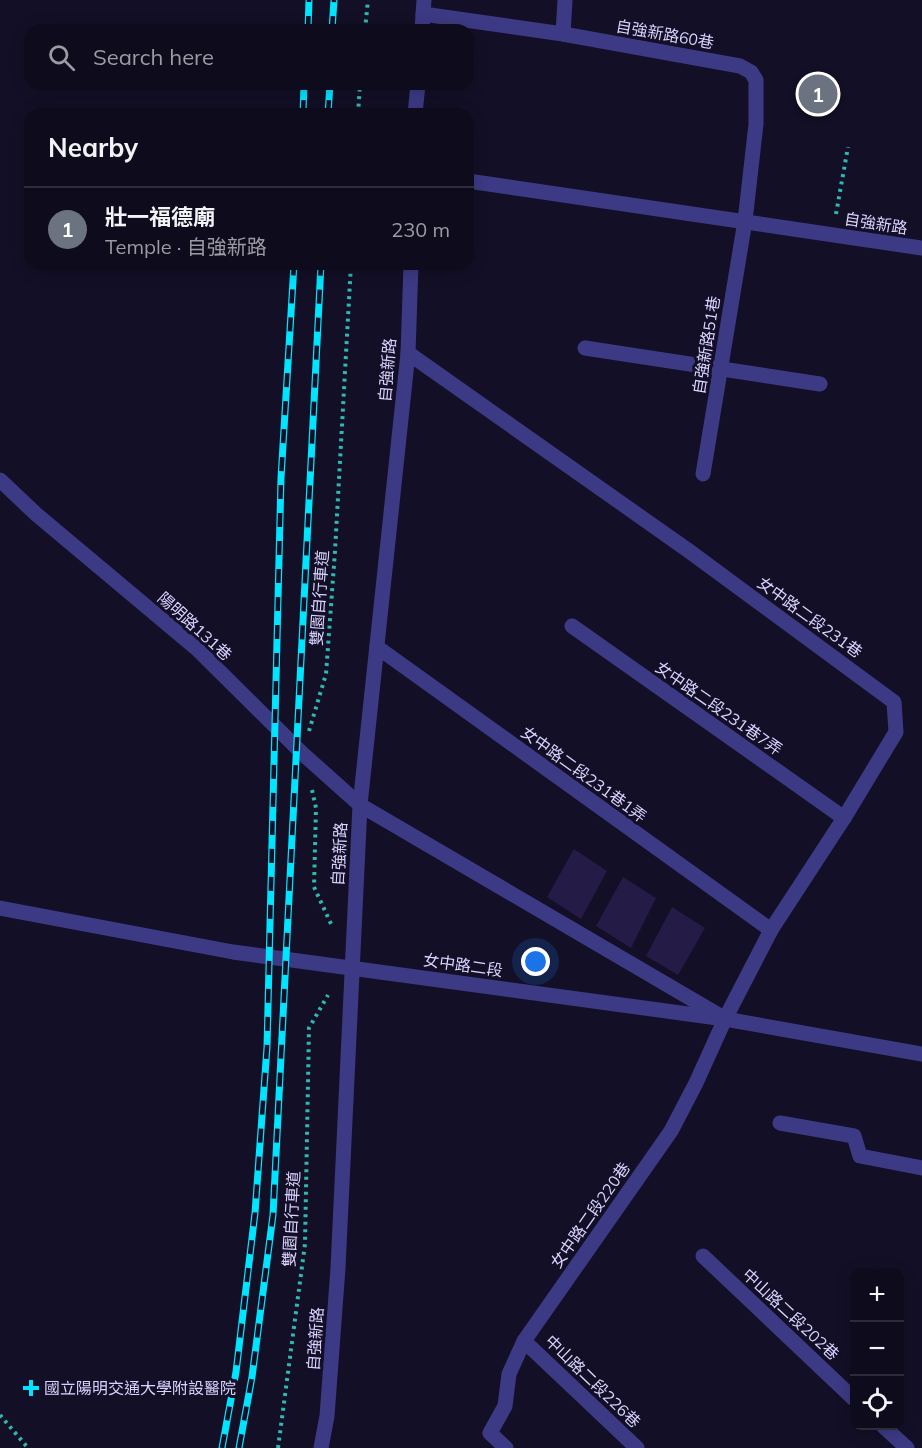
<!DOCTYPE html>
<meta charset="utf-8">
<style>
body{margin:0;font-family:Mulish,"Noto Sans TC",sans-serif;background:#1c1929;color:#f1f3f6}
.controls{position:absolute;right:18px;bottom:18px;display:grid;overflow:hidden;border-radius:12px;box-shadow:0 3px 15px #0003}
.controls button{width:54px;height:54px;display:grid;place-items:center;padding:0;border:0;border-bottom:2px solid #2e2b3b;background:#0e0b1c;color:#f1f3f6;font:30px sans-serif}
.you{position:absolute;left:536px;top:962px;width:21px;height:21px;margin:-15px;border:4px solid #fff;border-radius:50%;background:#1a73e8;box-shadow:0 0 0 9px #1a73e833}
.badge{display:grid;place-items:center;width:39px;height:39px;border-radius:50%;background:#1a73e8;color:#fff;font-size:20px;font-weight:700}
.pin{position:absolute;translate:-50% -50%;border:3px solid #fff;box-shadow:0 2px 6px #0006}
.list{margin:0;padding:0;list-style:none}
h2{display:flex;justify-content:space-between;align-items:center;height:78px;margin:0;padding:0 24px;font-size:26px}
h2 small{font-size:20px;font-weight:400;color:#9b9ba3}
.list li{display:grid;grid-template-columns:39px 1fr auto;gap:18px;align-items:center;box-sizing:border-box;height:84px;padding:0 24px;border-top:2px solid #2e2b3b}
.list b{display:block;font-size:22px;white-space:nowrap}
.list p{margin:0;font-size:20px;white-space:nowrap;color:#9b9ba3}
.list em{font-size:20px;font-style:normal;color:#9b9ba3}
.icon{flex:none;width:33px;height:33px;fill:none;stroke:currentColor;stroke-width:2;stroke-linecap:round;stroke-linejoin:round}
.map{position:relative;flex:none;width:922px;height:1448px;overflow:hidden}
.search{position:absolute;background:#0e0b1c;box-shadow:0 3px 15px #0003;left:24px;top:24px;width:450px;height:66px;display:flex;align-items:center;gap:15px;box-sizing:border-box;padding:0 21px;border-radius:18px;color:#9b9ba3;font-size:22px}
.panel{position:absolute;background:#0e0b1c;box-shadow:0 3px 15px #0003;left:24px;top:108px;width:450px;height:162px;border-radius:18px}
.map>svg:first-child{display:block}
.building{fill:#241b47}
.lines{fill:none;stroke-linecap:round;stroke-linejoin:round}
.path{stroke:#2fb8b0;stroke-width:4;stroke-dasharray:3 4.5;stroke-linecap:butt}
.minor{stroke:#3d3a85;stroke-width:15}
.rail-casing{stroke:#00e5ff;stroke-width:7}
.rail{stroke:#130f26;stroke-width:4.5;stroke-dasharray:14;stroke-linecap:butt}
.poi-dot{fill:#00e5ff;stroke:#130f26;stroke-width:2}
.labels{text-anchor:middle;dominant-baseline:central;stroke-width:6;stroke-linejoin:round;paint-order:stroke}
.street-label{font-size:16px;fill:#d9d4ff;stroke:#130f26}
.poi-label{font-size:16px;fill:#d9d4ff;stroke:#130f26;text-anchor:start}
</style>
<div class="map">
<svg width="922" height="1448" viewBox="0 0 922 1448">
<rect width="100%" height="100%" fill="#130f26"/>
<g class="building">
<path d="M574 849 607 871 581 919 547 897Z"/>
<path d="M623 877 656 898 631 948 596 926Z"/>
<path d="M672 907 705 928 678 975 646 956Z"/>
</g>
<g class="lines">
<g class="path">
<path d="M365 30 368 0"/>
<path d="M358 114 360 84"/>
<path d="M836 214 848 147"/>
<path d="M309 731 326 674 335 551 351 264"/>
<path d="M312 790 316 808 314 887 332 926"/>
<path d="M0 1415 28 1448"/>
<path d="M278 1448 305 1244 309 1028 328 995"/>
</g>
<g class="minor">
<path d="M423 14 563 34 740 66 751 72 756 80V124L745 221 703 474"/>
<path d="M422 30 424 0"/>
<path d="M563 34 565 0"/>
<path d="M415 114 418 84"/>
<path d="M468 181 922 248"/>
<path d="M585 348 820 384"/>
<path d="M408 353 689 551 894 702 896 732 844 818 771 930 725 1019 696 1083 671 1131 524 1341 509 1374 505 1406 490 1433 506 1448"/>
<path d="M0 480 36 514 197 649 303 754 360 805 717 1014"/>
<path d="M572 626 844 818"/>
<path d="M377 647 771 930"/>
<path d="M0 908 233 952 725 1019 922 1054"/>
<path d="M780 1123 854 1136 860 1156 922 1168"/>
<path d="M703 1256 854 1399"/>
<path d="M524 1341 637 1448"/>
<path d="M883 1426 907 1448"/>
<path d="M321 1448 327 1416 338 1268 360 805 408 353 411 264"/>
</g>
<defs>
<g id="rail">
<path d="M308 30 309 0"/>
<path d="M332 30 334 0"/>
<path d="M303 114 304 84"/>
<path d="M328 114 330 84"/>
<path d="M222 1448 236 1372 255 1213 267 1047 281 478 294 264"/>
<path d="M239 1448 252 1377 273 1215 321 264"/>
</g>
</defs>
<use href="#rail" class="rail-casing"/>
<use href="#rail" class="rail"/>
</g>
<path class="poi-dot" d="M28 1379h6v6h6v6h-6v6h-6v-6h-6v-6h6z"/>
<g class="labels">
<g class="street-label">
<text transform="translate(665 34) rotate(10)">自強新路60巷</text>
<text transform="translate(876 223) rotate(9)">自強新路</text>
<text transform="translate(706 345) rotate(-81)">自強新路51巷</text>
<text transform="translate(387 370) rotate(-85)">自強新路</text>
<text transform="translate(319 598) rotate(-86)">雙園自行車道</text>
<text transform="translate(810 617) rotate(36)">女中路二段231巷</text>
<text transform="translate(195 626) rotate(42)">陽明路131巷</text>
<text transform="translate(719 708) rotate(35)">女中路二段231巷7弄</text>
<text transform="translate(584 774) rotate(36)">女中路二段231巷1弄</text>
<text transform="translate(339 854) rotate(-87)">自強新路</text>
<text transform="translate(463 965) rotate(8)">女中路二段</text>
<text transform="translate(590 1215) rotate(-55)">女中路二段220巷</text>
<text transform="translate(291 1219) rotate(-87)">雙園自行車道</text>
<text transform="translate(791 1314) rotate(43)">中山路二段202巷</text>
<text transform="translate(315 1339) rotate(-86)">自強新路</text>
<text transform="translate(593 1381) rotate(44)">中山路二段226巷</text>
</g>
<g class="poi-label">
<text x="44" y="1388">國立陽明交通大學附設醫院</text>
</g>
</g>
</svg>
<div class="controls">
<button>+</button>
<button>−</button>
<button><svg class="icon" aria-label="locate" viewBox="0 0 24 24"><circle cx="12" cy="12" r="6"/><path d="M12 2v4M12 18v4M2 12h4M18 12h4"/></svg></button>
</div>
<div class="you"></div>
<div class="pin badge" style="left:818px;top:94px;background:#6b7280">1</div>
<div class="search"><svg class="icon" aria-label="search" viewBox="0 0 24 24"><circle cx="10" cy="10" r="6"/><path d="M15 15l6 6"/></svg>Search here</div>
<section class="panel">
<h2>Nearby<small></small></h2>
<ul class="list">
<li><span class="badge" style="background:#6b7280">1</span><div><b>壯一福德廟</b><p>Temple · 自強新路</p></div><em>230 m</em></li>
</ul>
</section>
</div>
